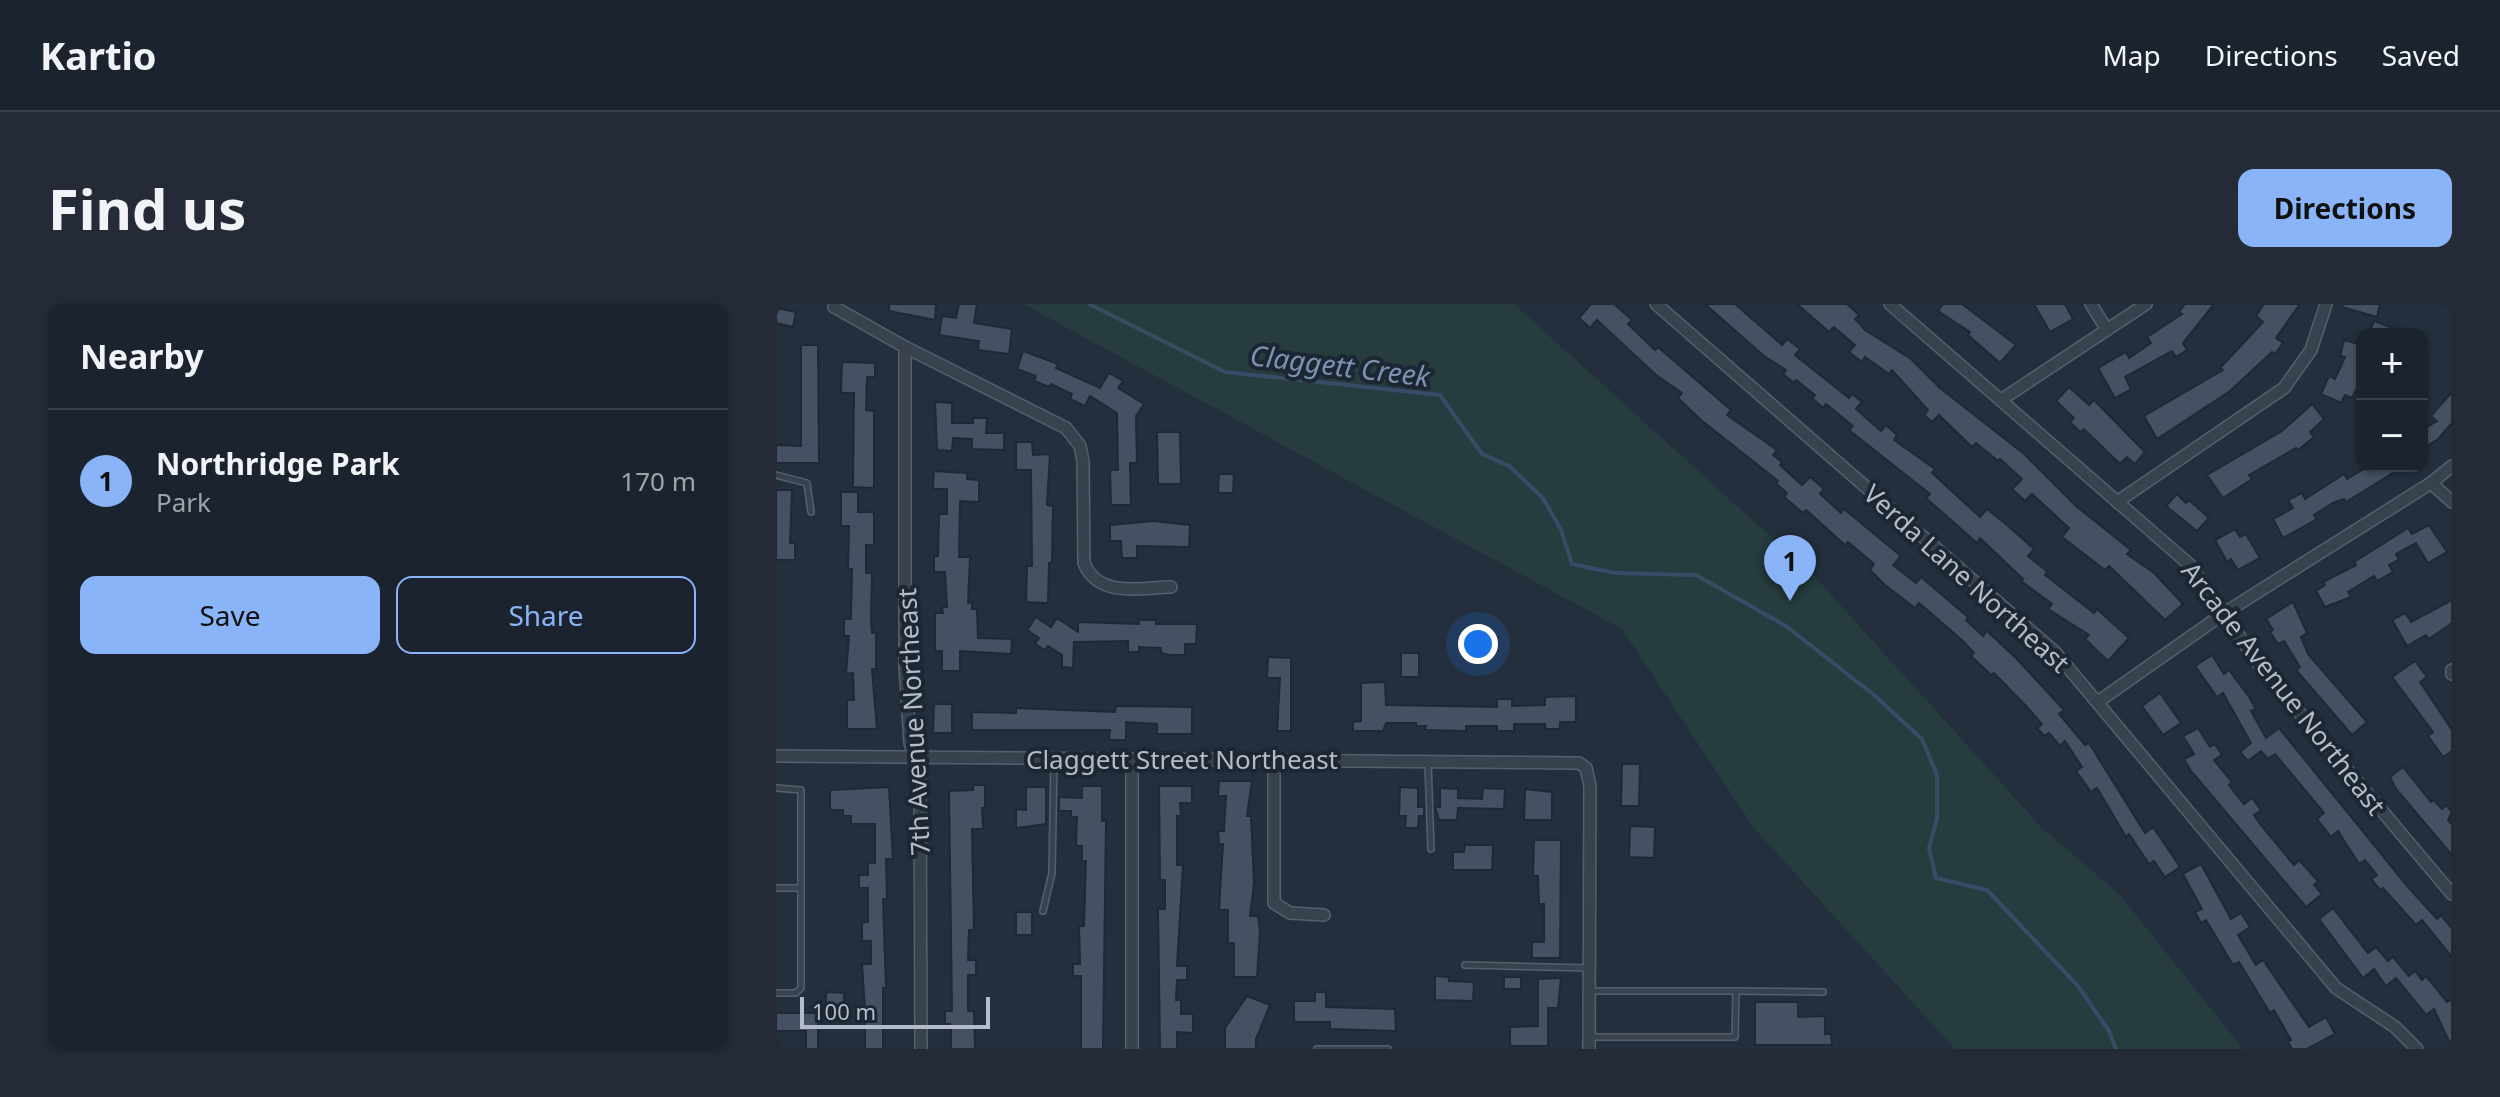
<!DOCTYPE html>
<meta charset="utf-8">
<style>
body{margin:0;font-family:"Noto Sans",sans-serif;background:#242b36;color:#f1f3f6}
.controls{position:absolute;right:24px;top:24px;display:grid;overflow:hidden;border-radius:16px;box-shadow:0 2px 6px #0004}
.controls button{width:72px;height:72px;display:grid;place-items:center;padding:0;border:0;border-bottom:2px solid #39404a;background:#1b232e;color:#f1f3f6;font:40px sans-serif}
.scale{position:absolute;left:24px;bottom:20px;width:190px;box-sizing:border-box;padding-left:8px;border:4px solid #b4bcc9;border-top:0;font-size:22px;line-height:28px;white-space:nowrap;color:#b4bcc9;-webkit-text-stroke:6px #1d2633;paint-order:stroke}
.you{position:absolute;left:702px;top:340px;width:28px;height:28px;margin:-20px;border:6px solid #fff;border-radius:50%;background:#1a73e8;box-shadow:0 0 0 12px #1a73e833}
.badge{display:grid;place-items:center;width:52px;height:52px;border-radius:50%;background:#8ab4f8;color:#111;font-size:26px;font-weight:700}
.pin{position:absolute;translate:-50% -66px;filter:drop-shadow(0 2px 4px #0008)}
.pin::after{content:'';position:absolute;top:42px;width:28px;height:24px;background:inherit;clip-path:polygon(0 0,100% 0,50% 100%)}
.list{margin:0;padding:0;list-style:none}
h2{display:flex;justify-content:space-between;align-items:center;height:104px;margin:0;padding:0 32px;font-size:34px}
h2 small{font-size:26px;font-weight:400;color:#a0a4aa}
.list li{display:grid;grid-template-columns:52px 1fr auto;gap:24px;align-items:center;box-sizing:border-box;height:144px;padding:0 32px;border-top:2px solid #39404a}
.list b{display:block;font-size:30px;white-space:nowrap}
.list p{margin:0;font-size:26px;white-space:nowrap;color:#a0a4aa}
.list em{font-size:26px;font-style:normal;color:#a0a4aa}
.actions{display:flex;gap:16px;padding:24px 32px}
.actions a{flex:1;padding:18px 0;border:2px solid #8ab4f8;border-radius:16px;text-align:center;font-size:28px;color:#8ab4f8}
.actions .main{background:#8ab4f8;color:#111}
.map{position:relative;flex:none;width:1676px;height:745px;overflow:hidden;border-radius:16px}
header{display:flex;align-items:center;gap:48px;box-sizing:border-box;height:112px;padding:0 40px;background:#1b232e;border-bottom:2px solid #39404a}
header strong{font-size:38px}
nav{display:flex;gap:44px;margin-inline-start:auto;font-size:28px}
.intro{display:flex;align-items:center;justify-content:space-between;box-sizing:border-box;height:192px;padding:0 48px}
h1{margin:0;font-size:56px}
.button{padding:20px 36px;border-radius:16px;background:#8ab4f8;color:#111;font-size:28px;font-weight:700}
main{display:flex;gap:48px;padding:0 48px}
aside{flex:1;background:#1b232e;border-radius:16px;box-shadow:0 2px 6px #0004}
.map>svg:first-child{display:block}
.green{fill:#263c3f}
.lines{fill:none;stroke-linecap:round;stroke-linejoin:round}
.stream{stroke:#394c67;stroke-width:4}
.building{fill:#455162;stroke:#1f2835;stroke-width:2}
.service-casing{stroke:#565f6c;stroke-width:8}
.minor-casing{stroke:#565f6c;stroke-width:14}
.service{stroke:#38414e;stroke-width:5}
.minor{stroke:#38414e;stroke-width:11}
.labels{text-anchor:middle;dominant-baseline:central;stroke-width:8;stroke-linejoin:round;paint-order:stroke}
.street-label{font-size:26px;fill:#b4bcc9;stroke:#1d2633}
.water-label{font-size:28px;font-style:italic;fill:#7c92b1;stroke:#1d2633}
</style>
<header>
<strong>Kartio</strong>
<nav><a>Map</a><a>Directions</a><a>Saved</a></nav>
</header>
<div class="intro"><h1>Find us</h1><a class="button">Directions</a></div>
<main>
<aside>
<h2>Nearby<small></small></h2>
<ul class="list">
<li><span class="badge">1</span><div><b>Northridge Park</b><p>Park</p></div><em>170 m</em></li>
</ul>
<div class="actions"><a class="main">Save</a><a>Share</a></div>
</aside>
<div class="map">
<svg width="1676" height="745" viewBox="0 0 1676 745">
<rect width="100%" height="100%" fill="#242f3e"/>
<path class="green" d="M247 0H738L1038 272 1266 524 1343 590 1467 745H1179L978 524 846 325Z"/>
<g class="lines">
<path class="stream" d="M313 0 449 68 664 91 706 150 733 162 767 194 785 226 796 260 839 269 920 271 1010 322 1098 391 1146 435 1161 471V515L1153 544 1160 574 1211 586 1302 682 1333 727 1340 745"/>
</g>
<g class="building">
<path d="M113 0H160L159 16 113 7Z"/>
<path d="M183 0H201L198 19 236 25 233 50 202 46 203 37 163 31 166 12 180 14Z"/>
<path d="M815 0H838L856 16 852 20 879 46 882 43 955 106 951 111 1001 146 997 151 1006 158 1004 161 1026 181 1034 173 1048 185 1044 190 1065 209 1068 205 1125 252 1117 261 1140 279 1145 273 1192 313 1190 316 1207 332 1211 327 1240 354 1288 406 1283 410 1309 441 1313 439 1369 529 1377 523 1404 563 1389 573 1378 557 1373 560 1353 530 1350 533 1321 484 1315 488 1300 467 1306 463 1289 437 1284 442 1273 429 1268 432 1261 424 1266 420 1251 403 1218 369 1215 371 1195 352 1198 349 1187 337 1143 299 1139 304 1109 281 1094 266 1098 260 1072 238 1069 241 1030 206 1027 209 1008 193 1011 189 1000 180 1002 177 925 116 902 94 906 89 880 71 821 16 814 24 803 14Z"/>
<path d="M929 0H959L1006 41 1011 35 1024 45 1019 51 1073 94 1076 90 1086 98 1080 105 1105 127 1110 121 1121 131 1118 136 1159 165 1156 169 1204 213 1211 205 1231 221 1258 245 1252 252 1272 268 1269 271 1318 309 1321 305 1353 334 1332 357 1309 335 1313 331 1272 305 1276 300 1245 277 1247 275 1204 234 1201 239 1150 194 1154 190 1073 126 1077 122 1050 100 1047 104 1036 94 1039 91 1020 76 1018 79 1007 70 1010 66 988 52Z"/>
<path d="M1021 0H1071L1083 11 1079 15 1089 26 1135 55 1164 84 1248 150 1300 202 1355 246 1351 250 1378 269 1407 300 1389 316 1333 262 1329 266 1286 233 1293 224 1256 190 1249 197 1236 185 1246 175 1224 155 1222 157 1200 139 1196 143 1163 111 1156 118 1148 111 1152 106 1116 66 1113 70 1089 53 1086 58 1073 48 1079 41 1058 23 1053 28Z"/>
<path d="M1167 0H1186L1240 41 1224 59 1192 31 1194 28 1162 7Z"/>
<path d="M1258 0H1289L1297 15 1274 28Z"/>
<path d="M1409 0H1438L1407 39 1411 46 1400 53 1396 47 1349 73 1355 85 1339 94 1322 64 1350 48 1353 54 1375 39 1371 33 1406 10 1403 8Z"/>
<path d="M1488 0H1524L1500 34 1507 39 1499 50 1496 48 1454 87 1381 135 1368 112 1447 66 1444 64 1487 18 1480 12Z"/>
<path d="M1567 0H1604L1601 13 1566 3Z"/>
<path d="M0 4 20 8 17 23 0 19Z"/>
<path d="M1598 17 1630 29 1629 30H1593Z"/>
<path d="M1568 36 1586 41V74L1576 94 1569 91 1565 99 1545 90 1553 72 1559 75 1569 53 1564 52Z"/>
<path d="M25 41H42L43 159H0V141L25 142Z"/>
<path d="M247 47 282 60 280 64 324 84 333 69 347 77 342 84 368 100 360 112 361 159H354L355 201H335L334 166H342L341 109 314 92 309 102 294 95 296 90 275 80 273 83 258 77 260 72 241 65Z"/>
<path d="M66 58 99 59V73H91L90 106 98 107V184L77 183 78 89H65Z"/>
<path d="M1293 83 1313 101 1318 96 1369 148 1359 160 1351 153 1344 160 1308 125 1304 128 1294 118 1298 114 1280 97Z"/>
<path d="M1676 88V119L1662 135 1646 145V126L1661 117 1655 112Z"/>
<path d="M159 98 176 99V119H197V114H211L210 129H228V146L196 145V135L177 134 176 147 161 146Z"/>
<path d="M1536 100 1548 115 1534 128 1538 133 1522 146 1520 144 1473 171 1476 175 1447 194 1431 171 1506 127Z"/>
<path d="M381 128H404L405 180H382Z"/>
<path d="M240 138H256L257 151 274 150 271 201 277 202 276 259H273L272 299 250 298 251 262H256L255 166H240Z"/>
<path d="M1593 162H1628L1570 198 1568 195 1557 199 1538 211 1541 215 1507 234 1497 215 1517 204 1512 196 1526 189 1529 195 1568 170 1571 175Z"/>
<path d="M158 167 191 169V175L203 176V198L184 197 183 253H194L192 299 196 298V305H201L202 334 236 335 235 350 184 347V367H166V347H159V309H167L166 303H171L169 268H158V252H162L163 210H171V185H157Z"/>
<path d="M443 170H458L457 189H442Z"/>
<path d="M0 186H16L14 239H19V256H0Z"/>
<path d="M65 188H82V208H98V241H90V269H96L95 315 96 329H100V365H96L101 425H71V396H78L77 369 70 370 73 332H68V315H75L76 265H72L73 222H65Z"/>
<path d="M1401 190 1410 199 1413 196 1433 214 1421 227 1390 202Z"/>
<path d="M377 217 414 221 413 243 361 242V254H346L345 237H334V221Z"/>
<path d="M1653 221 1671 248 1652 259 1640 239 1620 250 1623 256 1613 261 1617 268 1601 277 1598 272 1572 288 1575 293 1549 303 1540 287 1549 281 1547 278 1580 261 1578 258 1632 224 1636 230Z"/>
<path d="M1459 225 1464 233 1470 230 1484 254 1462 266 1455 255 1451 258 1439 236Z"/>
<path d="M1676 296V319L1653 335 1650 331 1631 342 1616 316 1629 309 1635 318Z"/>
<path d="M1517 298 1531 329 1525 333 1532 350 1591 418 1576 431 1520 366 1524 363 1508 337 1502 340 1494 328 1497 326 1490 315Z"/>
<path d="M260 313 275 323 281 314 302 328V318L363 320V316H380V320H421L420 340H409V351H394L385 349V344L363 343V348H352V337L298 338 297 364 286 363V351L272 342 269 346 259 340 263 334 251 326Z"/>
<rect x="625" y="349" width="18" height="24"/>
<path d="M1436 351 1448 370 1453 366 1473 393 1480 405 1475 407 1490 434 1503 424 1632 583 1661 615 1665 611 1676 625V653L1646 616 1640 621 1607 584 1604 586 1595 575 1601 571 1589 556 1583 560 1562 527 1555 533 1541 515 1548 509 1499 450 1492 455 1485 447 1472 457 1464 448 1475 439 1447 389 1441 393 1419 362Z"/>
<path d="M492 353 515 354V427H501L504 374H491Z"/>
<path d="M1639 357 1651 373 1644 378 1676 426V447L1667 453 1652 432 1657 428 1616 373Z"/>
<path d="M609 378 610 401 721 403V395H736V402L769 401V393L800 392V418H784V425H770L769 420H738V427H721V422H690V427L649 426 650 422H640V419H610L607 427H577V418L585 417V379Z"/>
<path d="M1384 389 1405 419 1387 431 1366 402Z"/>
<path d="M158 400H176V429H157Z"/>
<path d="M340 402 416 403V430H381V420L350 418V436H333L334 426H196V408L240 409V404L339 408Z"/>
<path d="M1422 424 1434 443 1439 440 1446 451 1438 456 1456 478 1453 481 1468 500 1476 494 1485 506 1478 511 1484 520 1518 561 1523 556 1542 577 1538 581 1546 590 1530 603 1415 467 1408 455 1418 450 1407 432Z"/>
<path d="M846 460H864L863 502H845Z"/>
<path d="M1627 463 1655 498 1658 496 1666 505 1670 501 1676 508 1672 516 1676 521V551L1620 485 1614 473Z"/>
<path d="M443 477H476L471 512H475L478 579 474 612H482L484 628 481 673H458V639H452V606H443L447 540 443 541 442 527H448L450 492H442Z"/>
<path d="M197 481H209V504H206L207 525H196L198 626H193L192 656H200V671H192V707H198L199 745H175V726L174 720H169V707H176L173 487 197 486Z"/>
<path d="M306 482H326V517H330L327 745H305V672H297V660H304L303 622H308L310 557H306V542H300L301 513H295V507H283V493L306 494Z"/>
<path d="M383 482H416V499H404L405 512H401V561H407L401 662H411V676H401L400 696H405V710H417V729L401 728V745H384L382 605H389V576H384Z"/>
<path d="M113 483 117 555H110L111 595H107L110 684H107V745H89V717H82V706H89L86 660H95V637H86V618H92V584H83V571H92V559H99V520H75V512H67V506H54V486Z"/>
<path d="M250 483H270V520L240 524V505L250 506Z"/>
<path d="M624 483 642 484V503H648V512H643L642 524H629L630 512H623Z"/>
<path d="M664 484 682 485V494L706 495 707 484 729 485 728 505 682 504 681 516H663L659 503H664Z"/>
<path d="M749 485 776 488V516H748Z"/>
<path d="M854 522 879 523 878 554 853 553Z"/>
<path d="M758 536H785L784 654H756V638H768V600H763L762 572H757Z"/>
<path d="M689 541H717L716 566H677V548H688Z"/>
<path d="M1425 560 1455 615 1465 609 1474 623 1462 631 1480 661 1487 656 1533 723 1550 713 1559 730 1531 745H1516L1512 738 1515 736 1498 706 1494 709 1463 658 1457 661 1430 616 1425 619 1419 608 1426 605 1407 570Z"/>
<path d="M1557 604 1592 649 1600 643 1612 657 1617 653 1633 672 1639 667 1646 676 1650 672 1671 698 1676 695V744L1658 705 1650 711 1620 674 1610 682 1598 665 1587 674 1543 615Z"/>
<rect x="240" y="608" width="16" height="23"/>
<path d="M659 672 673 673V677L698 678 697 697 659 696Z"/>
<rect x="728" y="673" width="17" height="12"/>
<path d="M785 674 782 704H772V742H734V723L762 722V675Z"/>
<path d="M50 688 68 689V705H50Z"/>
<path d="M539 688H550V703L619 705 620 727 554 725V718H518V697H539Z"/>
<path d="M471 692 494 701 480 735V745H449V724Z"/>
<path d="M979 698H1022V713L1049 712V730H1055L1056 741H979Z"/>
<path d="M0 709H42V745H30V727H0Z"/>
</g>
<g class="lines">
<defs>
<g id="service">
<path d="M0 171 31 179 35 208"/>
<path d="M652 458 655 545"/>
<path d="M0 484 25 486V684L20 689H0"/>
<path d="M0 584H25"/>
<path d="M267 607 276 569 278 456"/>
<path d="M689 661 813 664"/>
<path d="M960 687 1047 688"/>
<path d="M815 733H959L960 687H816"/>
<path d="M541 745H612"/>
</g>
<g id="minor">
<path d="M880 0 1279 348 1560 684 1619 723 1641 745"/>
<path d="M1114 0 1414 261 1484 362 1676 590"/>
<path d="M1315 0 1331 26"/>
<path d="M58 3 129 43 290 124 304 142 307 157 308 259C322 294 364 284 395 283"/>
<path d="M129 43V362L134 439 144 470 145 745"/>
<path d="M1225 96 1370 0"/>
<path d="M1655 179 1676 198"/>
<path d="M1341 198 1508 84 1535 46 1550 0"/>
<path d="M1676 366V370"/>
<path d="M1323 397 1447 310 1655 179 1676 162"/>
<path d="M0 452 803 459 810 464 814 482 813 745"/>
<path d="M356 456V745"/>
<path d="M498 456V599L514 609 548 611"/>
</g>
</defs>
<use href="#service" class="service-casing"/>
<use href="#minor" class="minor-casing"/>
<use href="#service" class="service"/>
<use href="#minor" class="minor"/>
</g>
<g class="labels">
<g class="street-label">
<text transform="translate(1191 274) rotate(42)">Verda Lane Northeast</text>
<text transform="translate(1508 384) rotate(52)">Arcade Avenue Northeast</text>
<text transform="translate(137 418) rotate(-93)">7th Avenue Northeast</text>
<text x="406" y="455">Claggett Street Northeast</text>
</g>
<g class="water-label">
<text transform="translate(564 61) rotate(7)">Claggett Creek</text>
</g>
</g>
</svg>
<div class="controls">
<button>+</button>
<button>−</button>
</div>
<div class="scale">100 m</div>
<div class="you"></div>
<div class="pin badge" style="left:1014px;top:297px">1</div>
</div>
</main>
